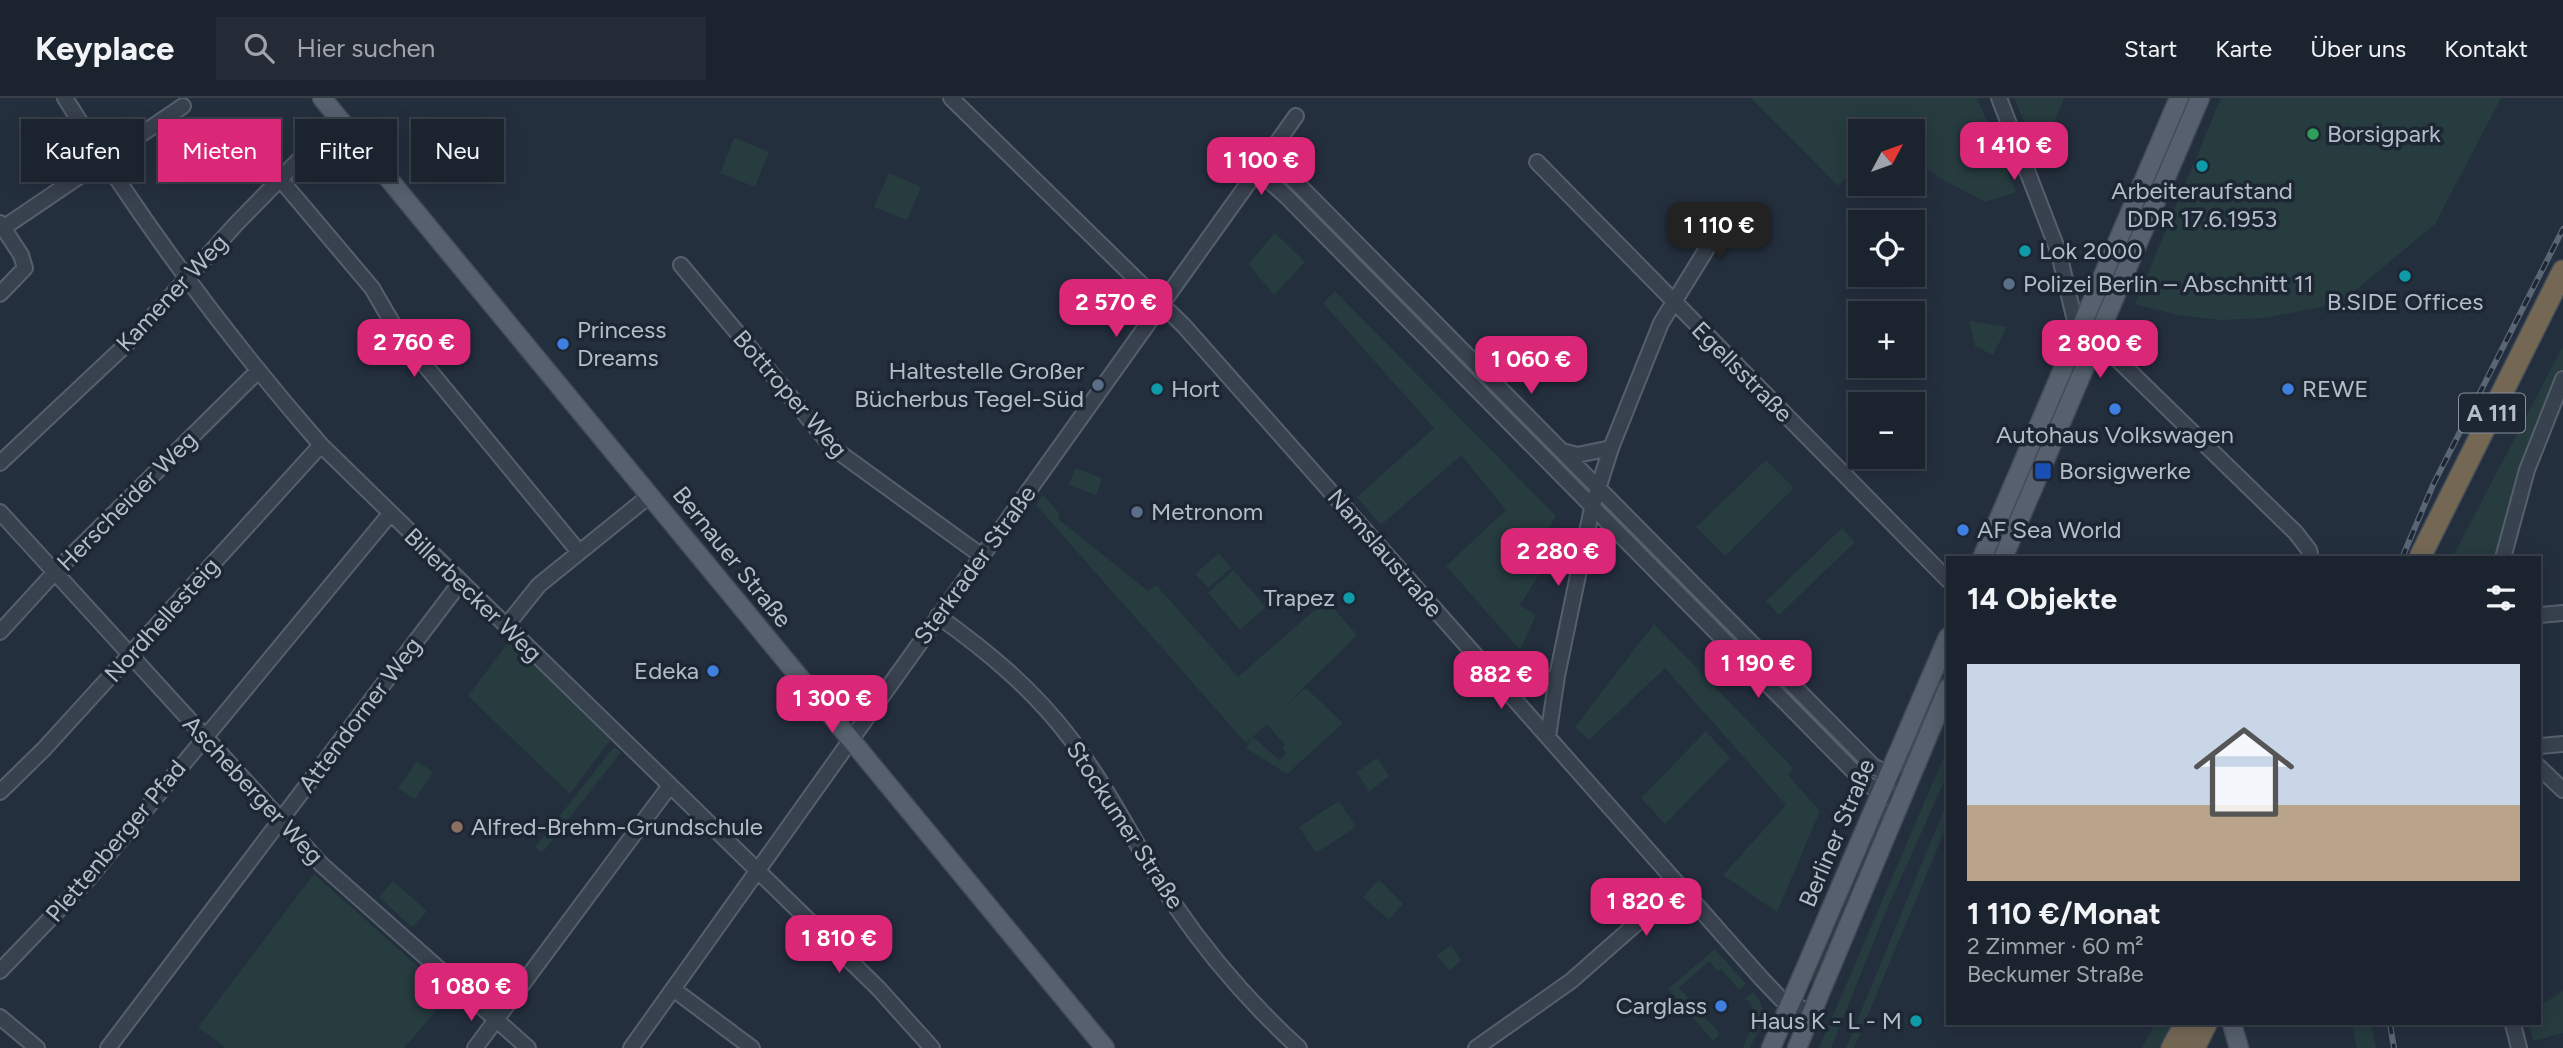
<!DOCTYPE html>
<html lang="de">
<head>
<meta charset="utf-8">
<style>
	body { margin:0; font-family:Figtree,sans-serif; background:#242b36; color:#f1f3f6; height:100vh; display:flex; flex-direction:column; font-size:26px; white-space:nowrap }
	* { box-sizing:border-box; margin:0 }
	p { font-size:23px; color:#a0a4aa }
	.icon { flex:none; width:38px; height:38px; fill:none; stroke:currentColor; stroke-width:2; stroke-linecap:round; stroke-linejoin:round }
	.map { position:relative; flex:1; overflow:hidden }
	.sheet { position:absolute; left:1946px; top:458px; width:595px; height:469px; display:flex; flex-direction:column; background:#1b232e; border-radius:0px; box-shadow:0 4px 18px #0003,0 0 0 2px #39404a }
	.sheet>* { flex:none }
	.hud { position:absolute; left:21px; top:21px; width:665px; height:63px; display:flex; gap:14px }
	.needle { width:46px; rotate:49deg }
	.controls { position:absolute; left:1848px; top:21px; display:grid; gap:14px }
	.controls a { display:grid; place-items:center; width:77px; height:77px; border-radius:0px; background:#1b232e; box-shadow:0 4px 18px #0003,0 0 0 2px #39404a; font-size:35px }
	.price { position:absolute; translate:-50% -60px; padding:0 16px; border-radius:14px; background:#db2777; color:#fff; font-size:23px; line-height:46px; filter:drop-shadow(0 2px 4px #0008) }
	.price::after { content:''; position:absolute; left:50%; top:42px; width:21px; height:16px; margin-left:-10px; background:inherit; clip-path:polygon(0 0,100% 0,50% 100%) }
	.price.on { background:#222; color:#fff }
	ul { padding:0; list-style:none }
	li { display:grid; align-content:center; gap:14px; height:371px; padding:0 21px }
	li+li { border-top:2px solid #39404a }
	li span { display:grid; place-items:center; height:217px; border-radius:0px; color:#555 }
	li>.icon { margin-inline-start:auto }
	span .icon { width:126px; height:126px; fill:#fffc; stroke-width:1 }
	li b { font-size:30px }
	h2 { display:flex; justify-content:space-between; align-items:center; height:84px; padding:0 21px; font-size:30px }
	.tag { padding:0 24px; border-radius:0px; background:#1b232e; box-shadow:0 4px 18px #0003,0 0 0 2px #39404a; font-size:24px; line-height:63px }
	.tag.on { background:#db2777; color:#fff }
	header { display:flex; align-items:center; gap:42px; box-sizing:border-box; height:98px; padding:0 35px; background:#1b232e; border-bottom:2px solid #39404a }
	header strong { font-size:33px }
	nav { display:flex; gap:38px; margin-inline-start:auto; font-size:24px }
	.search { width:490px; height:63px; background:#242b36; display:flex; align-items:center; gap:18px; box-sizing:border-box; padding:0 24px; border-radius:0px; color:#a0a4aa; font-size:26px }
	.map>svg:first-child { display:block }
	.green { fill:#263c3f }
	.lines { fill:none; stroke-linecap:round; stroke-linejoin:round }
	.minor-casing { stroke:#565f6c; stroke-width:18 }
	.major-casing { stroke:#414a57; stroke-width:21 }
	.highway-casing { stroke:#434c59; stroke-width:24 }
	.minor { stroke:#38414e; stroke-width:14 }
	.major { stroke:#56606e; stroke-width:18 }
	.highway { stroke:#746855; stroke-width:21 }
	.rail-casing { stroke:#5a6575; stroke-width:6 }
	.rail { stroke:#1d2633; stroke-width:3.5; stroke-dasharray:10; stroke-linecap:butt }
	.leisure-dot { fill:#2e9e5b; stroke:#1d2633; stroke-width:2.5 }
	.culture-dot { fill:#0f9aa8; stroke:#1d2633; stroke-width:2.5 }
	.service-dot { fill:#5c6f8a; stroke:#1d2633; stroke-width:2.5 }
	.shop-dot { fill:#3f7fe0; stroke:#1d2633; stroke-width:2.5 }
	.transit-dot { fill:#1a4fb4; stroke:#1d2633; stroke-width:2.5 }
	.education-dot { fill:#8d6e63; stroke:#1d2633; stroke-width:2.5 }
	.labels { text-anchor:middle; stroke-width:7; stroke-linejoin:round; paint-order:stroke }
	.shield { fill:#1d2633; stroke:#878f9c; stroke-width:2 }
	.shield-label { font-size:23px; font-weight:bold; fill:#b4bcc9 }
	.poi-label { font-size:24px; fill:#b4bcc9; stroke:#1d2633; text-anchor:start }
	.street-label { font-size:24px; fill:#b4bcc9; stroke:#1d2633 }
</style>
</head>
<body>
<header>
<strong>Keyplace</strong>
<div class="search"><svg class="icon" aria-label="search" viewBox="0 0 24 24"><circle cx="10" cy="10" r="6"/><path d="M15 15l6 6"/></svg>Hier suchen</div>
<nav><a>Start</a><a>Karte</a><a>Über uns</a><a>Kontakt</a></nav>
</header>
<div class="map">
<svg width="2563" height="950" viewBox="0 0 2563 950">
	<rect width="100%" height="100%" fill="#242f3e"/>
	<path class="green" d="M1751 0H1977L2016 94 1985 104 1938 79 1913 60V33H1860V66L1838 88Z
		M2014 0H2064L2048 40 2039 51 2034 48Z
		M2221 0H2501L2435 126 2339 206 2263 220 2221 222 2177 217 2135 206Z
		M734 40 769 54 755 89 720 75Z
		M889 75 921 89 907 122 874 109Z
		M1296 90 1481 276 1474 282 1291 96Z
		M1275 135 1305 164 1274 197 1248 166Z
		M1335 193 1556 418 1532 459 1545 467 1520 507 1536 517 1520 552 1446 468 1506 412 1461 357 1381 427 1357 399 1434 330 1323 205Z
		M1969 223 2007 229 1993 257 1975 248Z
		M2563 248V272L2539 327 2497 460H2452Z
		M2075 256 2078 259 1997 460H1992Z
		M1766 362 1794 390 1725 458 1696 429Z
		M1075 370 1102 380 1096 397 1069 387Z
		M1043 397 1060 416 1058 421 1148 493 1156 487 1238 579 1326 502 1357 537 1287 606 1306 590 1343 625 1287 676 1246 650 1253 639 1279 662 1286 656 1282 650 1285 647 1267 626 1246 645 1036 407Z
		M1842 430 1855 444 1779 517 1766 503Z
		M1219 455 1231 470 1208 490 1195 476Z
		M1233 472 1266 509 1240 532 1208 495Z
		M1654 526 1793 670 1788 677 1820 713 1777 814 1723 777 1786 707 1665 570 1589 642 1575 629Z
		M510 542 611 641 570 696 468 598Z
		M1948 557 1947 578 1912 661 1905 658Z
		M1706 633 1730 660 1665 726 1641 700Z
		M614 649 621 654 542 755 535 749Z
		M1945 656 1948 675 1884 818 1831 950H1819Z
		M1377 660 1389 678 1369 694 1357 674Z
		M417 663 433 674 415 701 398 690Z
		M1948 702V725L1854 950H1846Z
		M1339 703 1356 729 1316 755 1299 729Z
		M1885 704 1891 707 1816 886 1809 883Z
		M314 776 450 897 404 950H226L198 929Z
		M1379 782 1403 806 1389 822 1363 799Z
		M393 783 427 813 412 829 379 799Z
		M1451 847 1461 862 1449 873 1437 857Z
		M1715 851 1746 886 1739 892 1721 871 1717 873 1709 863 1679 890 1720 936 1713 943 1668 891Z
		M2563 893V935L2533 943 2529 926H2539V908Z
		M1753 894C1772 916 1761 926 1750 950H1743C1750 933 1761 917 1747 901L1743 902Z
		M2155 926H2174L2162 950H2142Z
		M2352 926H2371L2376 950H2357Z"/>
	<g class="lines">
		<defs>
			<path id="minor" d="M65 0C141 123 226 238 321 347L878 890 932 950
				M951 0 1184 228 1761 880 1781 901 1812 915
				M1999 0 2060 158
				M1267 61 1289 77 1873 668 1908 686
				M1537 64 1948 482
				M1258 73 1286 98 1865 685 1900 704
				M280 81 372 190 397 233 579 454
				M0 125 21 157 25 170 0 196
				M3 130 183 8
				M2060 160 2074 219 2296 435 2309 452 2311 460
				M681 167 833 350 982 458
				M1562 353 1577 357 1611 350
				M0 365 133 240 237 125 339 21
				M0 414 322 767 528 950
				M2503 460 2527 372 2563 281
				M2539 517 2563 515
				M938 518C987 553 1033 591 1070 640 1110 692 1137 751 1174 806 1210 859 1252 907 1299 950
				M506 528 539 487 649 398
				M0 534 55 474 257 274
				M1506 592 1533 588 1557 578
				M1548 639 1557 578 1592 410 1611 350 1661 225 1719 131
				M2539 648 2563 646
				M2539 669 2563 692
				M0 694 44 651 321 347
				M0 873 89 780 390 416
				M673 891 752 950
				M0 919 37 950
				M2513 926 2519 950
				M108 950 460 485
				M475 950 669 689
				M631 950 1296 18
				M1476 950 1571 883 1679 788"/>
			<path id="major" d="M322 0 1105 950
				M1982 460 2179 0
				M2003 460 2200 0
				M2232 926 2239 950
				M1771 950 1948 539
				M1797 950 1948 590"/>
			<path id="highway" d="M2421 457 2563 173
				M2172 950 2185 926
				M2194 950 2206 926"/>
		</defs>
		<use href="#minor" class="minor-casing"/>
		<use href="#major" class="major-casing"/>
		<use href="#highway" class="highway-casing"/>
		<use href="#minor" class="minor"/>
		<use href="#major" class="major"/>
		<use href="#highway" class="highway"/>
		<defs>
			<path id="rail" d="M2402 460 2433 387 2563 131
				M2390 926 2394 950"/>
		</defs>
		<use href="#rail" class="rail-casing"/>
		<use href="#rail" class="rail"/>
	</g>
	<circle class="leisure-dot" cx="2313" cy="36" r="7"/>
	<g class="culture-dot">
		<circle cx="2202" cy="68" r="7"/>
		<circle cx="2025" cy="153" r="7"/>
		<circle cx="2405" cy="178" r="7"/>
		<circle cx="1157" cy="291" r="7"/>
		<circle cx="1349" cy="500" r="7"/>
		<circle cx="1916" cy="923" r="7"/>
	</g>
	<g class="service-dot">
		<circle cx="2009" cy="186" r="7"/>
		<circle cx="1098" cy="287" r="7"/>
		<circle cx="1137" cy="414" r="7"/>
	</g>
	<g class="shop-dot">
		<circle cx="563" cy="246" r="7"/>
		<circle cx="2288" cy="291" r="7"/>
		<circle cx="2115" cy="311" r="7"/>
		<circle cx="1963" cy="432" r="7"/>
		<circle cx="713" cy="573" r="7"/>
		<circle cx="1721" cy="908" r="7"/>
	</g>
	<rect class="transit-dot" x="2034" y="364" width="18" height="18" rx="3.5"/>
	<circle class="education-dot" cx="457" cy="729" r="7"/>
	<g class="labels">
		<rect class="shield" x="2459" y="295.5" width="66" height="39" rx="5"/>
		<g class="shield-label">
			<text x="2492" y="323">A 111</text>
		</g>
		<g class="poi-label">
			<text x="2327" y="44">Borsigpark</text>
			<text x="2202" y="101" text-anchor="middle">Arbeiteraufstand<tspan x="2202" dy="28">DDR 17.6.1953</tspan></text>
			<text x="2039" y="161">Lok 2000</text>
			<text x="2023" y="194">Polizei Berlin – Abschnitt 11</text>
			<text x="2405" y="212" text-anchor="middle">B.SIDE Offices</text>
			<text x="577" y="240">Princess<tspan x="577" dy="28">Dreams</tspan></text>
			<text x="1084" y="281" text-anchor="end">Haltestelle Großer<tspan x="1084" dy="28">Bücherbus Tegel-Süd</tspan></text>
			<text x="1171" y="299">Hort</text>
			<text x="2302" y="299">REWE</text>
			<text x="2115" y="345" text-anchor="middle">Autohaus Volkswagen</text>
			<text x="2059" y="381">Borsigwerke</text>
			<text x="1151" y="422">Metronom</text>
			<text x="1977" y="440">AF Sea World</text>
			<text x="1335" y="508" text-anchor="end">Trapez</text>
			<text x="699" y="581" text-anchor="end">Edeka</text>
			<text x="471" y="737">Alfred-Brehm-Grundschule</text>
			<text x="1707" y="916" text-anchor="end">Carglass</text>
			<text x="1902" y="931" text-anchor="end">Haus K - L - M</text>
		</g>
		<g class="street-label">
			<text transform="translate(172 195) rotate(-47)" y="8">Kamener Weg</text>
			<text transform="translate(1742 274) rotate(45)" y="8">Egellsstraße</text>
			<text transform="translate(790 296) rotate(49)" y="8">Bottroper Weg</text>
			<text transform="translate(127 403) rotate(-45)" y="8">Herscheider Weg</text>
			<text transform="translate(1385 455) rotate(49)" y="8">Namslaustraße</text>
			<text transform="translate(732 459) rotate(51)" y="8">Bernauer Straße</text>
			<text transform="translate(975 467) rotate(-54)" y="8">Sterkrader Straße</text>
			<text transform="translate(473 497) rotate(44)" y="8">Billerbecker Weg</text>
			<text transform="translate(162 522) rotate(-48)" y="8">Nordhellesteig</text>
			<text transform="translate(360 617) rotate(-53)" y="8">Attendorner Weg</text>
			<text transform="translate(253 692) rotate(47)" y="8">Ascheberger Weg</text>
			<text transform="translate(1125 727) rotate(57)" y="8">Stockumer Straße</text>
			<text transform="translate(1837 735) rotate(-67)" y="8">Berliner Straße</text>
			<text transform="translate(116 743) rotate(-50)" y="8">Plettenberger Pfad</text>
		</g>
	</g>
</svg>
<div class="controls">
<a><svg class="needle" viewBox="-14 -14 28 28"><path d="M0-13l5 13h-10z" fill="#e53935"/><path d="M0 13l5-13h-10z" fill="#a0a4aa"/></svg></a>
<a><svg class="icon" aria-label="locate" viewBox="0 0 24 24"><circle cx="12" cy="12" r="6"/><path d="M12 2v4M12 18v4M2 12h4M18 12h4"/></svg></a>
<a>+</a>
<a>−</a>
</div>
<b class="price" style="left:2014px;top:84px">1 410 €</b>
<b class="price" style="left:1261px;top:99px">1 100 €</b>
<b class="price on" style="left:1719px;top:164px">1 110 €</b>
<b class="price" style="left:1116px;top:241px">2 570 €</b>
<b class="price" style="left:414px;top:281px">2 760 €</b>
<b class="price" style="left:2100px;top:282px">2 800 €</b>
<b class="price" style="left:1531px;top:298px">1 060 €</b>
<b class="price" style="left:1558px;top:490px">2 280 €</b>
<b class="price" style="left:1758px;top:602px">1 190 €</b>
<b class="price" style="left:1501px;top:613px">882 €</b>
<b class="price" style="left:832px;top:637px">1 300 €</b>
<b class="price" style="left:1646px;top:840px">1 820 €</b>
<b class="price" style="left:839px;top:877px">1 810 €</b>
<b class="price" style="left:471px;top:925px">1 080 €</b>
<div class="hud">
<a class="tag">Kaufen</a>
<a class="tag on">Mieten</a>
<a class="tag">Filter</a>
<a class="tag">Neu</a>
</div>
<section class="sheet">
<h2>14 Objekte<svg class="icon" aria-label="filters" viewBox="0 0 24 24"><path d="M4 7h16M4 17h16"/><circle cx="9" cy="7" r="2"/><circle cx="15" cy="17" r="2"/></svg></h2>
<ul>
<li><span style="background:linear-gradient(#c9d6e8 65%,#b9a48a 0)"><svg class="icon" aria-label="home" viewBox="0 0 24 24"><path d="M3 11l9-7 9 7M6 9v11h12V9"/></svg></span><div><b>1 110 €/Monat</b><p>2 Zimmer · 60 m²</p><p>Beckumer Straße</p></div></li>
</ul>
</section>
</div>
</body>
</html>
